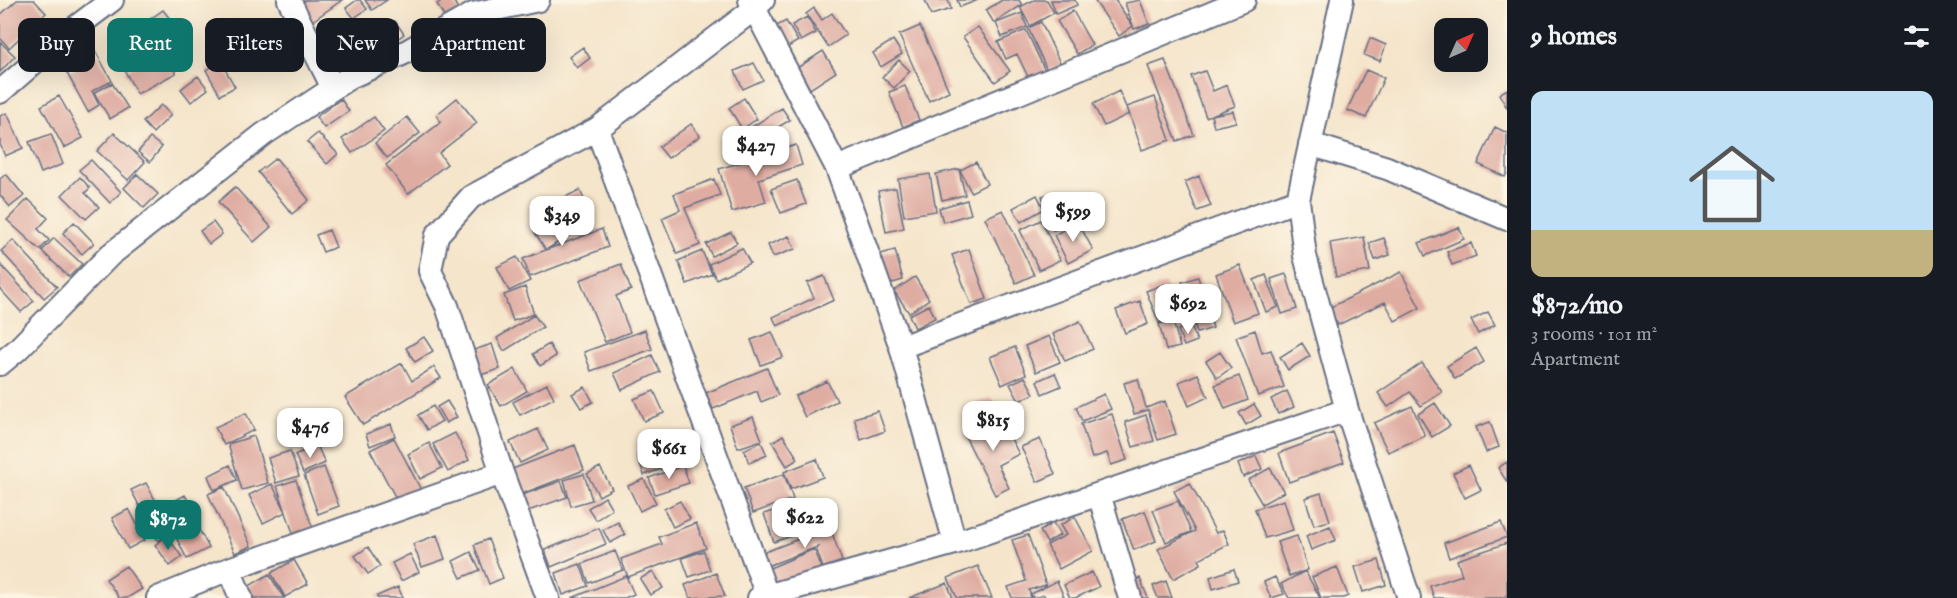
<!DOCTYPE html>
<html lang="en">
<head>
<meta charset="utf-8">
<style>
	body { margin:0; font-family:"IM FELL English",serif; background:#242831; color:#f1f3f6; height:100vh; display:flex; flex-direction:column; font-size:22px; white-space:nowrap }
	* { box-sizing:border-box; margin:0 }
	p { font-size:20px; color:#9ea1a6 }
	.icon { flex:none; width:33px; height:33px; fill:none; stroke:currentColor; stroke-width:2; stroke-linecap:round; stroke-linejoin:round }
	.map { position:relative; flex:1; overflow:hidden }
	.side { display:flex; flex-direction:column; background:#171b24; width:450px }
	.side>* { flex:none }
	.top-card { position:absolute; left:18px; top:18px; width:570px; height:54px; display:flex; gap:12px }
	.needle { width:39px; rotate:45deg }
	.tools { position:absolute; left:1434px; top:18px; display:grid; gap:12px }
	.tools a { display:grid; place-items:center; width:54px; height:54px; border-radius:12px; background:#171b24; box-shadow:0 6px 24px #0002; font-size:30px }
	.price { position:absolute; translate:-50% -51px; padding:0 14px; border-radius:12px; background:#fff; color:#222; font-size:20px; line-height:39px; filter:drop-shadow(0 2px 3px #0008) }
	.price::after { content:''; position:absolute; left:50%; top:36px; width:18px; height:14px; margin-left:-9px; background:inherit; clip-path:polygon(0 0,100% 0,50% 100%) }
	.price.on { background:#0f766e; color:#fff }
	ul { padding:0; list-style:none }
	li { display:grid; align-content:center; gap:12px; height:318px; padding:0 24px }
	li span { display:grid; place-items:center; height:186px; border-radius:12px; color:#555 }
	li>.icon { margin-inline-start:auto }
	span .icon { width:108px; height:108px; fill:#fffc; stroke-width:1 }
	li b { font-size:26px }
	h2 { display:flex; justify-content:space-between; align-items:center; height:72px; padding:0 24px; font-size:26px }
	.tag { padding:0 21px; border-radius:12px; background:#171b24; box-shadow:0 6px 24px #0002; font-size:21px; line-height:54px }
	.tag.on { background:#0f766e; color:#fff }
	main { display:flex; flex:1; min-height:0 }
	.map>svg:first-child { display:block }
	.building { fill:#dfaca2 }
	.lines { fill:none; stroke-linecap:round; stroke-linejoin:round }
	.minor-casing { stroke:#676f84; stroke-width:26 }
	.minor { stroke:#fff; stroke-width:22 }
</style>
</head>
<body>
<main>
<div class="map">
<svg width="1507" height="598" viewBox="0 0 1507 598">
	<rect width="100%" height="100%" fill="#fcf5e5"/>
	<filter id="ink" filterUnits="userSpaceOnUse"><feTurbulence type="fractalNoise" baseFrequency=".0167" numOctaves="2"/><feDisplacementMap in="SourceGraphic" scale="12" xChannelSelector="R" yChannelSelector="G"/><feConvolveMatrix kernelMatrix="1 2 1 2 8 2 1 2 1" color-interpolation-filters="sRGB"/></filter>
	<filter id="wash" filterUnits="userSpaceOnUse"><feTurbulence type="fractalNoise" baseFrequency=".008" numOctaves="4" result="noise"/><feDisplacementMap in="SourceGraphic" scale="24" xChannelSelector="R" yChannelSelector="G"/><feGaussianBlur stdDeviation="1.35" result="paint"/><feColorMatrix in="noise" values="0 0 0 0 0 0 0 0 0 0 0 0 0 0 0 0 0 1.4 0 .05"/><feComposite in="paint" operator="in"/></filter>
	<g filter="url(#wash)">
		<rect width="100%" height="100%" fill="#f5e5cb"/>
		<g id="blocks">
			<path class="building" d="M17 0H34L46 13 9 48 0 38V15Z
				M306 0H342L311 22 299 5Z
				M357 0H360L367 9 354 18 346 8Z
				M365 0H387L372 10Z
				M443 0H453L460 12 446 20 437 4Z
				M925 0H948L951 9 931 15Z
				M957 0H978L960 7Z
				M1002 0H1019L1022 5 994 23 986 10Z
				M1034 0H1047L1054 13 1030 26 1020 7Z
				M1051 0H1075L1077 5 1056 14Z
				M1094 0H1115L1133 26 1125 3 1140 0 1149 24 1134 29 1133 26 1119 36Z
				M814 8 822 20 832 13 846 35 828 47 806 14Z
				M163 10 181 33 167 45 149 20Z
				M1073 11 1092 45 1077 54 1057 21Z
				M1022 13 1027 27 1002 37 996 23Z
				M807 17 816 33 801 41 792 25Z
				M395 21 404 34 389 45 379 32Z
				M786 21 798 41 785 49 773 28Z
				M1041 22 1061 65 1047 70 1028 28Z
				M361 26 374 43 349 64 335 47Z
				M920 26 949 91 929 101 899 35Z
				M978 27 1010 71 995 82 963 37Z
				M1026 30 1046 73 1030 81 1017 54 1006 59 998 42Z
				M1370 38 1386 45 1380 61 1364 55Z
				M893 40 902 54 881 67 873 53Z
				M0 42 15 56 0 72Z
				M92 45 112 81 92 91 99 105 88 112 67 73 83 65 76 53Z
				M583 47 590 58 577 68 569 57Z
				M164 51 176 73 137 94 125 71Z
				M823 51 836 72 810 89 797 68Z
				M899 60 910 71 894 88 882 77Z
				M1165 60 1194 135 1177 141 1148 66Z
				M221 62 235 87 220 95 206 70Z
				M754 63 763 80 743 89 735 71Z
				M1366 70 1384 78 1366 118 1347 110Z
				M1205 71 1213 91 1227 85 1235 106 1206 117 1191 76Z
				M198 76 208 89 191 102 181 89Z
				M112 83 128 108 110 119 94 93Z
				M905 86 919 120 903 127 889 92Z
				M1507 89V108L1499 94Z
				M1119 91 1129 114 1104 126 1093 104Z
				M59 96 83 138 64 148 41 106Z
				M1155 97 1170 140 1142 150 1127 107Z
				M457 98 477 123 439 153 447 164 408 194 386 165 441 122 436 115Z
				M744 98 757 119 742 129 729 108Z
				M341 99 349 111 324 128 316 117Z
				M161 105 171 115 153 133 143 122Z
				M782 108 790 120 733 154 726 143Z
				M1233 111 1236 122 1214 127 1211 115Z
				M7 113 23 148 5 156 0 144V116Z
				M374 117 384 131 352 153 342 139Z
				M407 117 420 133 387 158 375 143Z
				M691 124 700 136 668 158 659 147Z
				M1495 127 1507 133V173L1505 177 1478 164Z
				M114 133 145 162 128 180 97 151Z
				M318 133 338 154 327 164 307 142Z
				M51 134 63 164 41 173 29 142Z
				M150 138 162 147 150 162 138 152Z
				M796 145 802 165 759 179 766 202 732 212 719 169Z
				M276 158 309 200 292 214 258 172Z
				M91 160 121 192 110 203 79 170Z
				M976 162 987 184 971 192 960 170Z
				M959 169 965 195 942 200 936 174Z
				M6 174 24 196 10 207 0 195V179Z
				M137 174 158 194 144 208 124 188Z
				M930 174 936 211 904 216 898 179Z
				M1199 176 1211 206 1197 211 1185 182Z
				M80 177 90 188 85 193 99 207 86 219 62 195Z
				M714 179 720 195 685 208 700 245 677 254 662 218 680 210 674 194Z
				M797 180 806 204 781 213 771 189Z
				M235 187 271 227 254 242 218 202Z
				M896 188 904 228 886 232 878 191Z
				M580 190 585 202 558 215 552 203Z
				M1057 192 1068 225 1053 230 1042 196Z
				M1037 195 1044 209 1021 222 1013 208Z
				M28 199 48 218 38 229 49 240 40 250 7 220Z
				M967 200 971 214 943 222 939 208Z
				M1003 210 1034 275 1016 283 985 218Z
				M558 215 571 234 546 250 602 229 608 247 530 277 523 259 546 250 534 231Z
				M1041 220 1060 260 1039 270 1020 230Z
				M74 222 94 243 82 254 63 233Z
				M213 222 222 234 209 244 200 231Z
				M1078 222 1093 250 1068 263 1054 235Z
				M1459 227 1464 239 1425 256 1419 243Z
				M329 230 336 247 323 252 316 235Z
				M731 232 737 243 712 256 706 244Z
				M789 236 795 249 773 257 768 245Z
				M1364 237 1370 271 1336 277 1330 243Z
				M54 238 82 264 69 277 42 251Z
				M1384 238 1390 255 1375 260 1369 243Z
				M13 240 57 287 44 298 1 251Z
				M1471 243 1476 256 1452 265 1447 252Z
				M742 248 750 263 716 279 709 264Z
				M969 249 987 299 971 304 952 255Z
				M895 250 903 280 889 284 881 254Z
				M702 251 712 274 687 284 678 261Z
				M517 257 530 281 509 291 497 267Z
				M0 264 34 301 21 312 0 289Z
				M621 264 631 290 616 296 630 332 605 342 580 280Z
				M1240 265 1258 313 1233 322 1216 274Z
				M1401 272 1420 308 1395 321 1385 302 1338 325 1329 308Z
				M1286 274 1297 309 1282 314 1271 279Z
				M1266 275 1278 307 1266 312 1254 280Z
				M824 276 834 300 777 326 773 317 814 298 807 283Z
				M915 277 929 299 909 313 894 291Z
				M1198 277 1213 328 1197 333 1182 282Z
				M1165 284 1177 315 1159 323 1146 291Z
				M525 287 534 314 513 321 504 295Z
				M1140 301 1148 324 1125 333 1116 310Z
				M929 305 935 318 915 328 909 315Z
				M1488 312 1495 325 1478 334 1471 320Z
				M534 315 543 327 504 351 497 338Z
				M1080 321 1093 349 1065 361 1053 334Z
				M1173 321 1180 347 1166 350 1159 324Z
				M1191 325 1197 341 1184 346 1178 330Z
				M645 330 652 349 591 371 584 352Z
				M1255 330 1262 353 1271 350 1284 387 1258 396 1236 337Z
				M772 332 783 357 761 365 751 340Z
				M1049 336 1060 362 1036 372 1025 346Z
				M424 337 433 351 415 362 406 348Z
				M1302 343 1310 356 1288 370 1280 357Z
				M492 344 500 369 477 376 468 352Z
				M549 344 556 356 540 366 533 354Z
				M1015 347 1026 374 1002 385 990 357Z
				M1476 348 1484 362 1455 379 1447 366Z
				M1220 352 1231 368 1217 378 1206 361Z
				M652 355 660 372 622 390 614 373Z
				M402 363 412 381 434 367 441 378 363 425 345 397Z
				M1422 363 1442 392 1421 406 1410 392 1388 407 1378 393Z
				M767 368 778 395 761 402 757 391 713 409 706 393Z
				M515 369 527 391 501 406 488 385Z
				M1055 373 1061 386 1042 394 1037 381Z
				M1198 374 1208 397 1189 406 1179 382Z
				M1239 376 1248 400 1225 409 1215 385Z
				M1025 377 1034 394 1019 401 1010 384Z
				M1138 379 1146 408 1165 401 1176 434 1158 440 1148 410 1134 414 1124 383Z
				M827 381 837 401 805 417 795 396Z
				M547 384 554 398 520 415 513 402Z
				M585 387 593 402 581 408 572 394Z
				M654 391 664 413 644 421 634 399Z
				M1287 391 1294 407 1278 414 1271 399Z
				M1104 394 1111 409 1082 421 1076 407Z
				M992 398 997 410 980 417 975 404Z
				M447 401 457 417 446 423 437 407Z
				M1435 403 1450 426 1432 437 1418 414Z
				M1254 404 1261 416 1246 425 1239 413Z
				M433 406 442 421 427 430 418 415Z
				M1412 406 1425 436 1388 452 1374 423Z
				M878 411 885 431 861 440 854 418Z
				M246 413 254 430 224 445 215 427Z
				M1112 414 1127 460 1111 465 1107 453 1092 458 1081 424Z
				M1146 415 1154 441 1133 447 1125 422Z
				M753 417 762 440 738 448 730 425Z
				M1000 418 1019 454 998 465 1009 488 995 495 965 436Z
				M1490 422 1499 447 1486 452 1476 427Z
				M299 424 309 439 296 447 286 432Z
				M391 424 395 436 370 446 366 434Z
				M538 429 548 450 520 463 510 442Z
				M455 433 469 460 448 472 433 444Z
				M1333 433 1344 462 1289 482 1279 453Z
				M783 435 798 459 787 466 772 442Z
				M254 436 268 483 242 490 228 444Z
				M394 438 422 492 399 504 370 450Z
				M1040 439 1055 474 1037 482 1021 447Z
				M761 442 767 455 749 463 744 450Z
				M429 443 442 468 420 479 408 454Z
				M669 443 676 464 644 475 637 455Z
				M317 445 325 463 303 473 295 455Z
				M575 445 584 470 519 495 510 470Z
				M290 451 299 476 276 483 268 458Z
				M1256 456 1262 469 1243 477 1238 464Z
				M817 459 823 477 791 489 784 472Z
				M1507 462V482L1498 468Z
				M230 465 237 480 214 490 208 476Z
				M1469 465 1481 490 1465 498 1453 473Z
				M683 466 689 483 655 494 649 478Z
				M324 467 339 506 318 514 304 475Z
				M600 467 612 489 599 496 587 474Z
				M1270 468 1284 492 1262 504 1248 480Z
				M584 474 592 500 571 506 564 480Z
				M784 474 793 499 753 513 744 488Z
				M644 479 656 503 640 511 628 486Z
				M296 480 313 529 294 536 277 486Z
				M561 481 567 497 520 514 514 498Z
				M146 483 160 509 185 495 198 519 158 541 131 490Z
				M1190 483 1216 533 1223 530 1229 544 1199 559 1201 564 1173 579 1158 549 1195 531 1174 491Z
				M272 484 286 512 263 523 249 495Z
				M224 487 251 546 235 553 208 494Z
				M1321 493 1330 521 1314 525 1305 498Z
				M605 497 612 509 596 520 588 508Z
				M1284 500 1293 530 1265 538 1255 509Z
				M680 501 690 519 673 527 664 509Z
				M1178 501 1191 532 1166 542 1153 510Z
				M793 504 803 532 774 542 764 514Z
				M129 509 145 540 128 549 112 518Z
				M1145 511 1156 541 1134 550 1122 519Z
				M1075 517 1093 551 1059 569 1047 545 1066 535 1060 525Z
				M618 522 625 535 610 543 603 530Z
				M1501 522 1507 537 1449 558 1444 543Z
				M696 523 706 548 628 577 621 559 662 544 659 537Z
				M1053 523 1060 535 1047 543 1040 531Z
				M197 526 209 548 187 559 176 537Z
				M1330 526 1336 540 1311 550 1306 536Z
				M830 527 842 561 823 568 816 548 820 546 762 568 757 555Z
				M599 528 606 544 551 567 545 550Z
				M437 535 445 559 422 567 413 544Z
				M1028 535 1046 585 1029 590 1031 598H1012L1008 587 1026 581 1012 540Z
				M167 536 182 557 170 566 155 545Z
				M1297 536 1308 570 1289 576 1277 542Z
				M488 539 503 578 489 584 474 545Z
				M1507 543V596L1500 598H1434L1430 586 1462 575 1457 560Z
				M368 547 380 566 368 574 355 556Z
				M814 549 822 569 771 590 763 571Z
				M615 551 623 570 589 583 582 564Z
				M704 551 710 570 689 577 682 558Z
				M471 552 480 570 461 578 453 561Z
				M410 554 419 572 401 581 392 563Z
				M294 560 308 584 285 597 271 573Z
				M1379 560 1386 585 1363 592 1355 567Z
				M580 564 588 586 563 595 556 573Z
				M126 566 142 589 127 598H119L106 579Z
				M978 566 992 598H957L948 578Z
				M1337 567 1348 596 1343 598H1321L1312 577Z
				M1234 569 1238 581 1213 589 1210 577Z
				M653 571 663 588 650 595 640 579Z
				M1305 571 1320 598H1289L1281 584Z
				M1092 572 1099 587 1075 598H1070L1064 585Z
				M716 573 725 596 690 598 685 585Z
				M269 574 284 598H255L248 587Z
				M626 576 634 594 625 598H572Z
				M1275 577 1284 594 1271 598 1264 582Z
				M1140 578 1148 598H1133L1127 583Z
				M1057 581 1064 597 1046 598 1044 595 1033 598 1031 594Z
				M1166 581 1172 598H1158L1153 586Z
				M947 583 953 598H909Z
				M398 587 403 598H377V596Z"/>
		</g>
	</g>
	<g filter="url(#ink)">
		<use href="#blocks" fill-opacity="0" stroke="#676f84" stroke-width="1.5"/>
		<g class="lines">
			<defs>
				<path id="minor" d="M289 0 333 88
					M750 0 837 168 901 347 955 543
					M1342 0 1298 200 1305 256 1347 410 1409 598
					M0 92 68 33 112 0
					M597 129 768 598
					M1310 144 1387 168 1507 219
					M837 168 1244 0
					M901 347 1298 200
					M0 364 17 350 110 255 264 134 350 77 402 54 473 14 538 0
					M1099 494 1130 598
					M229 569 241 598
					M158 598 229 569 502 473
					M548 598 502 473 447 306 430 271 437 235 471 197 597 129 754 9 763 0
					M759 598 955 543 1347 410"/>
			</defs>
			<use href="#minor" class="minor-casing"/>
			<use href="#minor" class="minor"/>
		</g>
	</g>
</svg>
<div class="tools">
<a><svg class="needle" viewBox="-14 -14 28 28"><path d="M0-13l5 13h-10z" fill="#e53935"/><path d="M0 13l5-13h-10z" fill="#9ea1a6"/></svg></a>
</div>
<b class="price" style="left:756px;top:177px">$427</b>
<b class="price" style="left:1073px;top:243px">$599</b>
<b class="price" style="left:562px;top:247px">$349</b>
<b class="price" style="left:1188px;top:335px">$692</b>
<b class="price" style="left:993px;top:452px">$815</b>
<b class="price" style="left:310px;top:459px">$476</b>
<b class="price" style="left:669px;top:480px">$661</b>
<b class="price" style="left:805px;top:549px">$622</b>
<b class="price on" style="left:168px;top:551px">$872</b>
<div class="top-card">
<a class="tag">Buy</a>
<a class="tag on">Rent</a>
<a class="tag">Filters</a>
<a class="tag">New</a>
<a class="tag">Apartment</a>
</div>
</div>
<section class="side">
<h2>9 homes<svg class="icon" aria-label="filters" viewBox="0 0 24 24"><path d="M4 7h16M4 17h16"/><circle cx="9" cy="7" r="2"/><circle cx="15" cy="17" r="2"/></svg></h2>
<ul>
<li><span style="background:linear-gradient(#bfe0f5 75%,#c2b280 0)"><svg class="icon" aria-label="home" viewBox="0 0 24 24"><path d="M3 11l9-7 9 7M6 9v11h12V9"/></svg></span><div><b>$872/mo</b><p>3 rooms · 101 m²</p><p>Apartment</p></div></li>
</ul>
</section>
</main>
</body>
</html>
